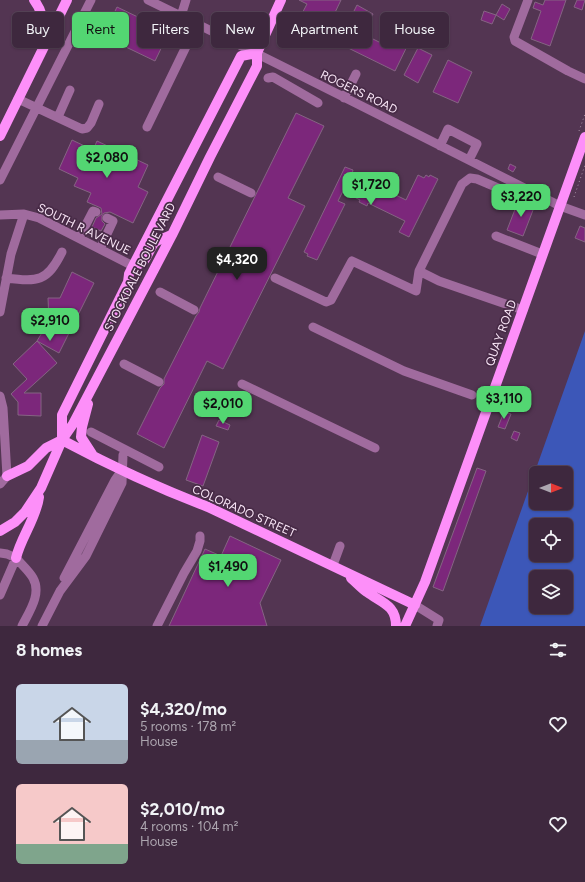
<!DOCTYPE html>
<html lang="en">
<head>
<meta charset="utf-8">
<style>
	body { margin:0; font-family:Figtree,sans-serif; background:#493449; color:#f1f3f6; height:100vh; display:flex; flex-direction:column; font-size:15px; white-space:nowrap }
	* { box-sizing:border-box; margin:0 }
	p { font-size:13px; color:#ada6b0 }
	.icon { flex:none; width:22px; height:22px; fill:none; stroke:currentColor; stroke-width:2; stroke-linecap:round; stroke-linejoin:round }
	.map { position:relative; height:626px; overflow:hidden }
	.details { display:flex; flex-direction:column; background:#3e283e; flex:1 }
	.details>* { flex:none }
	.top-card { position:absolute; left:12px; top:12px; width:561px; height:36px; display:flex; gap:8px }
	.needle { width:26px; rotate:90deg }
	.buttons { position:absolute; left:529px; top:466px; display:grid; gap:8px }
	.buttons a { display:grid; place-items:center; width:44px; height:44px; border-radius:6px; background:#3e283e; box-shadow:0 1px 3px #0004,0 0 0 1px #574458; font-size:20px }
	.price { position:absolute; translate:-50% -34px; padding:0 9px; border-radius:8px; background:#53d672; color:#111; font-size:13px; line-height:26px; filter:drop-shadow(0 1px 2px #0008) }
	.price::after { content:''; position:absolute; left:50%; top:24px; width:12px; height:9px; margin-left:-6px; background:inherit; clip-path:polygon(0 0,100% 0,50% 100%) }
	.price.selected { background:#222; color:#fff }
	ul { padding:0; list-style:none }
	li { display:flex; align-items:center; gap:12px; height:100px; padding:0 16px }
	li span { display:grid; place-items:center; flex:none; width:112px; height:80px; border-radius:6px; color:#555 }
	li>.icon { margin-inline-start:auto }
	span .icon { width:48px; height:48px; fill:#fffc; stroke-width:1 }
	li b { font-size:17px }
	h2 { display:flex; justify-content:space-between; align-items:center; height:48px; padding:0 16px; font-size:17px }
	.pill { padding:0 14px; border-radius:6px; background:#3e283e; box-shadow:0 1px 3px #0004,0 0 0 1px #574458; font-size:14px; line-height:36px }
	.pill.selected { background:#53d672; color:#111 }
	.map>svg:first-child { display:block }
	.water { fill:#3c57b8; fill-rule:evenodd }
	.building { fill:#7c277b; stroke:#856483 }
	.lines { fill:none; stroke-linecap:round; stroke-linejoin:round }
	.path { stroke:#a890a7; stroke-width:1; stroke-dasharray:1 3; stroke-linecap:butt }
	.minor { stroke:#a06b9e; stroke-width:9 }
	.major { stroke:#fd8ff9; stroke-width:10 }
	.labels { text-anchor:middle; stroke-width:3.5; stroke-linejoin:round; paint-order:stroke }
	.street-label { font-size:12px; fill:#f9e6f7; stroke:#482b47 }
</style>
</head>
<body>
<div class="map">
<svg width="585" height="626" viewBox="0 0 585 626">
	<rect width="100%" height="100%" fill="#533552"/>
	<path class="water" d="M585 331V626H480ZM536 473H566V503H536ZM536 525H566V555H536ZM536 577H566V607H536Z"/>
	<path class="building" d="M299 0H341L329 25 331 26 325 37 297 23 307 4Z
		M545 0H566L550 46 531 39 541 11 533 8 535 2 543 5Z
		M577 0H585L582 10 574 7Z
		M502 4 510 9 504 20 496 15Z
		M357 5 373 14 363 34 381 43 393 19 415 30 395 71 338 43Z
		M117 7 169 32 155 61 103 36Z
		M484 11 496 15 492 24 481 20Z
		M430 32 447 40 444 46 427 37Z
		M418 48 432 55 418 83 404 75Z
		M448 60 472 72 458 103 433 92Z
		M296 113 324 126 288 198 305 206 223 369 207 361 164 448 137 434 160 388 164 384V379L196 316 199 312 200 308Z
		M72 140 93 150 97 141 148 165 138 187 148 192 133 223 110 212 104 213 102 216V221L105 224 101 231 92 227 96 218 102 214 101 208 87 202 91 193 74 186 78 178 59 169Z
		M510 164 516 167 513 172 508 169Z
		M345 167 353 170 352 174 406 200 418 175 424 178 426 175 429 177 430 175 438 179 409 237 399 232 405 221 368 203 367 206 359 202 360 200 343 191 338 201 345 204 317 260 307 256 308 254 304 252Z
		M519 199 535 205 523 236 507 230Z
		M580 226 585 228V242L575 238Z
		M72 272 94 283 59 353 37 341 57 363 24 393H41V416L18 415V402L11 394 27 379 13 364 37 341 49 321 48 298H60Z
		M512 392 524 396 521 403 509 398Z
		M504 412 511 414 505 429 498 427Z
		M219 420 230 425 228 430 216 426Z
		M514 431 520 433 517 441 511 438Z
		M202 435 219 442 203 486 186 480Z
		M477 468 486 471 443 591 433 587Z
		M230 536 281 560 260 603 267 626H169L205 549 221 556Z"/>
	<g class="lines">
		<path class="path" d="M579 131 585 114
			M574 197 585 165"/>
		<path class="minor" d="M148 0C286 67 423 137 560 206L585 215
			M528 0 514 37 515 41 568 71 585 79
			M181 16 186 0
			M268 78 273 77 318 103
			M344 98 356 74
			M18 99 82 129 87 128 91 123 99 104
			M58 117 70 90
			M147 127 197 24
			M440 146 448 129 477 144 469 160
			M218 177 251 193
			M0 180 91 0
			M0 215 24 214 39 218 133 266
			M496 236 542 254
			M79 238 93 211 96 212
			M100 249 113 221 107 218
			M419 271 439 281 523 310
			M6 278C38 282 47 282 62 252
			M275 278 326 302 331 300 352 261 416 291 419 271 462 184 470 178 477 179 512 194
			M160 292 194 310
			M0 312 11 254 24 214
			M313 327 404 371 472 395
			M124 364 159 382
			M242 384 375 448
			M0 396 3 408 7 476 0 484
			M91 432 159 467
			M0 553 7 554 16 558
			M333 565 340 546
			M64 578 115 480 122 470
			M0 595 16 558C21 564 29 571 33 578 42 594 29 612 22 626
			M415 605 439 620 437 626
			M42 626 60 591 86 556 122 483 123 455 126 450
			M157 626 184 573 197 551 200 541V536"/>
		<path class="major" d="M34 0C44 13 45 28 42 43
			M0 136 67 0
			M133 266C148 263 146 254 154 243 158 239 167 237 172 235
			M88 404 82 427 81 437 92 454
			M62 439V415L128 282 129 274 133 266 241 56 257 53
			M62 440C109 465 158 488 208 507L415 605
			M7 476 28 466 46 448 62 440
			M0 531 15 522 25 512 41 488 62 440 73 424 125 325 172 235 210 157 257 66V53L281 0
			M16 558C21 537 36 519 39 497
			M351 578C356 582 361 588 367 592 382 603 396 605 396 626
			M405 626 425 582 585 137"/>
	</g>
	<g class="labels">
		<g class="street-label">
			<text transform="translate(359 92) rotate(26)" y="4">ROGERS ROAD</text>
			<text transform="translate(84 229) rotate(26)" y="4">SOUTH R AVENUE</text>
			<text transform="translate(140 267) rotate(-63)" y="4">STOCKDALE BOULEVARD</text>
			<text transform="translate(501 333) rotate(-70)" y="4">QUAY ROAD</text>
			<text transform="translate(244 511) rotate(24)" y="4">COLORADO STREET</text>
		</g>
	</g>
</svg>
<div class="buttons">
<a><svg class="needle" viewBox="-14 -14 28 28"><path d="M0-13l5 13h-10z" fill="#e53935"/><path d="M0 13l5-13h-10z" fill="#ada6b0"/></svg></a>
<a><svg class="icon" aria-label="locate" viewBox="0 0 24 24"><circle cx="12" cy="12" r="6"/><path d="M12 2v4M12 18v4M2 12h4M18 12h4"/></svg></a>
<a><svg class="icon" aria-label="layers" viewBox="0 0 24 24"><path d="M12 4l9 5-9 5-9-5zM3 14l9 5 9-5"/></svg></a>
</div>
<b class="price" style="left:107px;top:179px">$2,080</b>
<b class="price" style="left:371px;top:206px">$1,720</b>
<b class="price" style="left:521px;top:218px">$3,220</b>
<b class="price selected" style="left:237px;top:281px">$4,320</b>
<b class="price" style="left:50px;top:342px">$2,910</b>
<b class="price" style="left:504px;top:420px">$3,110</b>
<b class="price" style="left:223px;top:425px">$2,010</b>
<b class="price" style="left:228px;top:588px">$1,490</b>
<div class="top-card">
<a class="pill">Buy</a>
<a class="pill selected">Rent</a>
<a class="pill">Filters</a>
<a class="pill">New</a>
<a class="pill">Apartment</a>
<a class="pill">House</a>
</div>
</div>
<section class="details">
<h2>8 homes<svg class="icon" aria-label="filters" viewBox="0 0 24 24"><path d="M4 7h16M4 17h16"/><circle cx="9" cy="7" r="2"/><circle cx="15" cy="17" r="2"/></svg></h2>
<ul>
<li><span style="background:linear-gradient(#c9d6e8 70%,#9aa5b1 0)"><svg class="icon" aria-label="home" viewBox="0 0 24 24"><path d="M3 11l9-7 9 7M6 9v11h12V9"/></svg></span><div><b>$4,320/mo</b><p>5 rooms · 178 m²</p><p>House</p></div><svg class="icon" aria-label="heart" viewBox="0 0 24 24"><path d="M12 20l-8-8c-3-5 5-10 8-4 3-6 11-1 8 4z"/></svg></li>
<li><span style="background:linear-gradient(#f6c9c9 75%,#7fa58c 0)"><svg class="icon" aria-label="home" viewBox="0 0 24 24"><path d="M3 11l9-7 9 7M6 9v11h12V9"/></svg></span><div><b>$2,010/mo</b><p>4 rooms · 104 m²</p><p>House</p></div><svg class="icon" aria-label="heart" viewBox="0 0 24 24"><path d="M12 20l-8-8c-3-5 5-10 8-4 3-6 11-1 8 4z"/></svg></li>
</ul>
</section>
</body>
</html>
